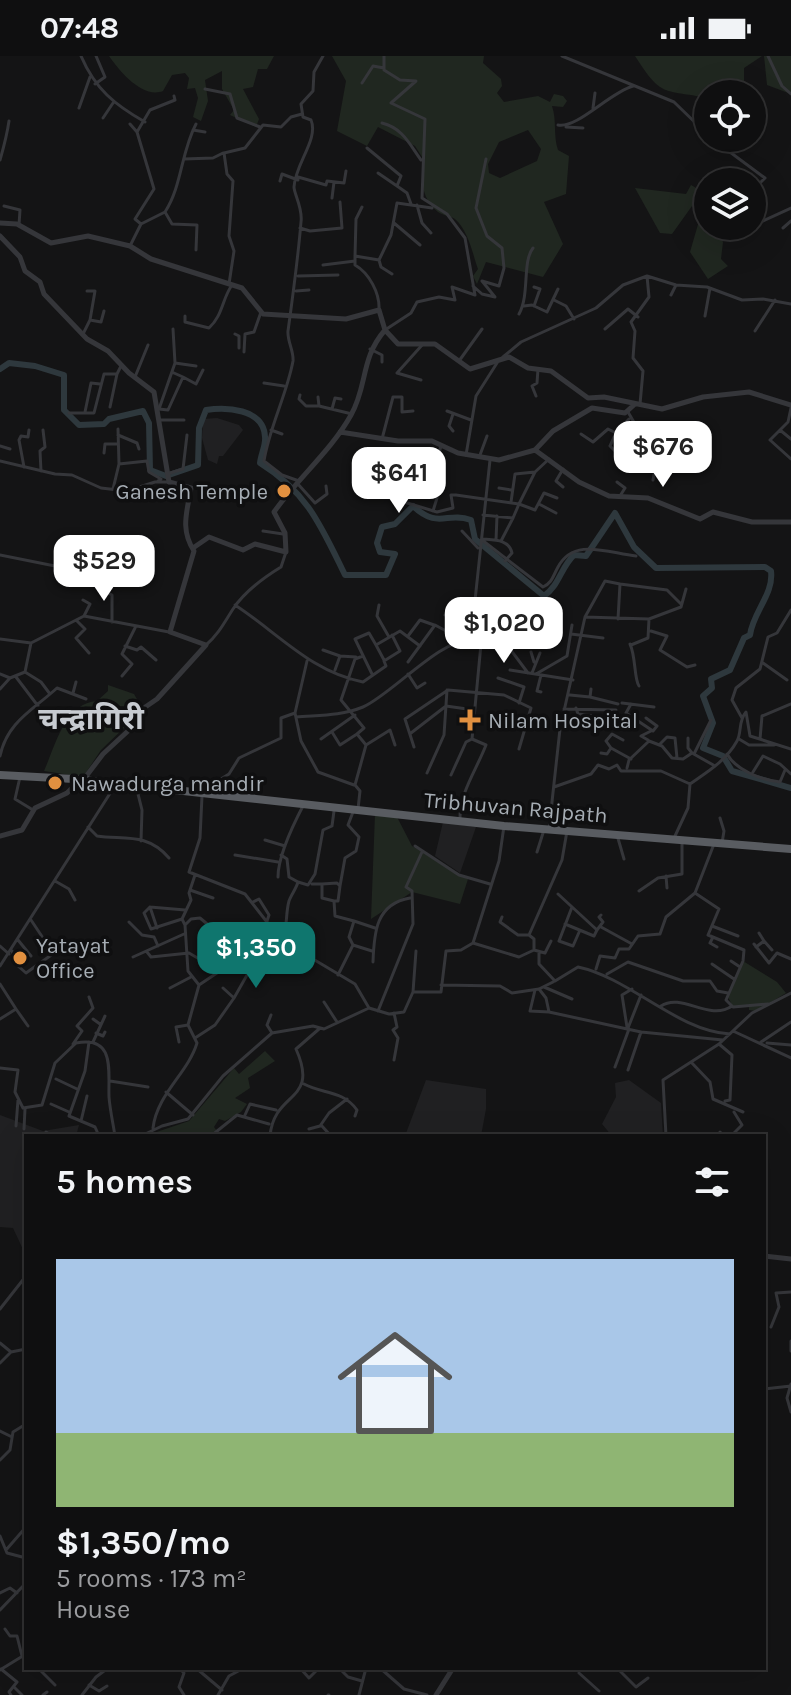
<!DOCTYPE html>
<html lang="en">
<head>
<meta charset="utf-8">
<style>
	body { margin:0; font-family:Karla,"Noto Sans Devanagari",sans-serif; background:#1d1d1e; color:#f1f3f6; height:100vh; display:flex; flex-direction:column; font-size:30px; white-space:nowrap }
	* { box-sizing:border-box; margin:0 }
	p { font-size:26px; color:#9b9c9f }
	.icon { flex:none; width:44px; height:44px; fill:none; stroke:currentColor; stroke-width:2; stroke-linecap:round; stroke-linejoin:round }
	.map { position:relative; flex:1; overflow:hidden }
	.side { position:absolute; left:24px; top:1078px; width:742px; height:536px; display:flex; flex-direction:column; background:#0f0f10; border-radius:0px; box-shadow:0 8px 32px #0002,0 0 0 2px #2f2f30 }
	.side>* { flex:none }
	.buttons { position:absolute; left:694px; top:24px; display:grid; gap:16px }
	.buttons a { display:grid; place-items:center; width:72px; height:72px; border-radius:50%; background:#0f0f10; box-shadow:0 8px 32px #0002,0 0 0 2px #2f2f30; font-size:40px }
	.price { position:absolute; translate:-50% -68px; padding:0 18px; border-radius:16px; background:#fff; color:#222; font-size:26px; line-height:52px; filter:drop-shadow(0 2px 4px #0008) }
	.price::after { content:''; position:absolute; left:50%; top:48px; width:24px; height:18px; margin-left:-12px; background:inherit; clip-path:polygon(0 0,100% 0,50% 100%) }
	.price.current { background:#0f766e; color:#fff }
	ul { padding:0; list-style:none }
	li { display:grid; align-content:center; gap:16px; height:424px; padding:0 32px }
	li+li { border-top:2px solid #2f2f30 }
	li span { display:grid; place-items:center; height:248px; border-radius:0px; color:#555 }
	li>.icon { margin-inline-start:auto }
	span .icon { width:144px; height:144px; fill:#fffc; stroke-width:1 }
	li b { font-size:34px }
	h2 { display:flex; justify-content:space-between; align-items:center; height:96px; padding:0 32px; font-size:34px }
	.status { display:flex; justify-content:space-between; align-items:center; height:56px; padding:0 40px; background:#0f0f10; direction:ltr }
	.status svg { height:22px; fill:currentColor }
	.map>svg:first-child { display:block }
	.built { fill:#202022 }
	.green { fill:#202720; fill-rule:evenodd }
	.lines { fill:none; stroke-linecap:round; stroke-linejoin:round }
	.river { stroke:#2e383d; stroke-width:6 }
	.minor { stroke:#35363a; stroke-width:3 }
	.tertiary { stroke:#35363a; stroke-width:5 }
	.trunk { stroke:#595c61; stroke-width:8 }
	.poi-dot { fill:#e19040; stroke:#0f0f10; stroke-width:3 }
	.labels { text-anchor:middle; stroke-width:7; stroke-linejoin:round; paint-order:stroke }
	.poi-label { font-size:22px; fill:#a6adb4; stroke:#0f0f10; text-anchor:start }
	.street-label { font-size:22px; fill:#a6adb4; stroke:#0f0f10 }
	.district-label { font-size:30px; font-weight:bold; fill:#c7cbd1; stroke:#0f0f10 }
</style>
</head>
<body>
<div class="status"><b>07:48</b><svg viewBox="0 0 49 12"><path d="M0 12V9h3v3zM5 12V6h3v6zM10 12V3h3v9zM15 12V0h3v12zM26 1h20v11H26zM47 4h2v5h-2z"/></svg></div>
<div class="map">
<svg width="791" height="1639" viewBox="0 0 791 1639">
	<rect width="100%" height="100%" fill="#141415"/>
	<path class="built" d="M217 362 239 369 243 374 223 400H219L217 408 208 404 202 382 203 363Z
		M443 766 476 771 460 817 435 800Z
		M426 1024 486 1033V1053L481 1080H405Z
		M629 1024 661 1047 663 1080H612L602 1068 616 1041 615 1027Z
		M0 1059 43 1075 79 1069 76 1080H26V1200L13 1172 0 1171Z"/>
	<path class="green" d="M109 0H274L267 13H258L253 31 243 33 259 63 256 71 230 59 234 54 222 33V15L205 24 208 45 201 65 193 61 198 42 195 32 187 33 189 22 185 17 172 19 163 35C143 43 120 16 109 0Z
		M332 0H484L483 7 501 23 502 30 497 37 504 46 538 40 550 46 554 38 563 40 567 45 563 51 552 50C557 65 553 79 558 94L569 100 566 138 544 146 563 188 543 221 486 206 477 228 473 220 478 213C473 200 469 175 455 163 451 160 444 160 438 156 421 143 421 124 424 104L415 90 378 71 367 90 337 75 346 25ZM528 74 541 93 537 105 500 122 489 117 488 108 499 86Z
		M635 0H762L744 12V38H708V42C662 33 662 42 635 0Z
		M764 0H791V38L767 29Z
		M691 129C706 136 708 154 708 170H714L723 186 721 203 728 210 708 223 690 196 701 158 692 150 672 178 660 177 635 132 686 138Z
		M108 629 134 638 138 645 127 669 101 694 83 721 44 715C56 688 65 647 97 645L108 635Z
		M375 758 397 761 412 790 468 823 460 848 412 836 371 863Z
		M743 905 777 926 786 937 756 955 749 954V951H733L727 939Z
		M265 995 275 1005 248 1022 250 1032 235 1042 247 1048 241 1056 225 1065 219 1063 214 1071 217 1075 201 1080H145L189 1065 234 1012 239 1018Z"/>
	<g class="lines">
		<path class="river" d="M0 313 9 307 35 310 64 319V354L79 369 104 368 109 363 143 355 149 367 150 414 166 420 198 409 199 372 206 354C225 351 264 352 265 381 266 389 261 398 260 407 308 437 321 470 345 519H386L395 498 380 496 377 487 382 471 395 468 413 450C439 474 446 455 471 464L475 483 544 540C559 530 561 511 574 499L586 500 615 457 634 491 656 512 765 511 771 515C774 538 753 556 750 579L744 582 730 614 711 623 712 632 703 640 713 667 703 692 723 700 732 715 791 732"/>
		<path class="minor" d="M81 0C95 33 115 49 145 66
			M384 0V14L400 24 416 25 391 47 425 63 422 142 447 158 465 182 475 239 452 231 455 244 439 241 417 246 411 257 385 274
			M562 0 674 46 708 79
			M768 0 782 30 791 38
			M362 27 373 10 384 12
			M95 28 105 21 96 0
			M205 33 230 38 237 62 260 71
			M79 52 90 21
			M593 52 595 37
			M103 62 113 47
			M382 67C403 72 410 89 421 104
			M130 68 137 76
			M196 68C181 96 182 130 165 156L172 168 197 169 196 194
			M558 69C577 73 609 37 633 30
			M566 71 583 72
			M193 74 205 76
			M711 82 765 122 752 135
			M367 92 401 120 397 130 407 137 411 148
			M184 103 213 102 223 97
			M0 104C4 90 7 79 9 65
			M378 117 397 130
			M298 121 326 129 327 125 344 127 346 115
			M280 125 282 118 298 124
			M332 142 334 126
			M417 149 422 167 431 177
			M4 150 20 154 19 169
			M394 167 420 189
			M141 168 165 156
			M752 170 791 152
			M300 172 310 175 342 172 340 146
			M783 172 791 165
			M130 190 141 168 135 163 154 133 137 76 150 54 175 44 174 40
			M355 200 356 163 362 151
			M379 204 381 211 392 218
			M323 209 355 205
			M298 220 338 219
			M229 228 234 195 229 180 233 125 227 118 224 97 245 92 263 69 281 71 291 61 302 58
			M473 230 482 238 495 241 482 225 499 230 504 212 502 192 487 180 476 152 486 103
			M87 235H95L90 264
			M296 235 309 234
			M671 239 676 229
			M554 244 566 250 574 263
			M524 250 532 249 547 256 558 233
			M534 250 540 233 534 231
			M379 254C380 237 369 217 355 209V200L379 204 391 179 397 147 432 152
			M519 258C530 238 522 206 533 192
			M185 260V266L209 272C223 259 222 243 232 229
			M705 260 710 232
			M605 273 628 253 638 261
			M755 275 775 244
			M83 278 90 264 101 266 104 255
			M235 278 239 280V292
			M370 293 382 299V306
			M244 296 245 278 254 276 261 256
			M503 301 521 286 596 252 623 229 647 220 676 229 707 231 742 244 763 243 791 248
			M459 305 482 273
			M175 307 196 310
			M135 321 148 289
			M183 321 196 328 203 314
			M421 324 397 317 423 288
			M264 327 284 330
			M300 339 299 343 306 350H319
			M536 340 532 330 537 327 538 313
			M318 341 319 350 352 358
			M640 348 643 315 633 302 635 275 631 266 649 241 647 220
			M110 351 117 318
			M791 352 788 366 780 374 791 383
			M159 353 175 307 173 273
			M159 353 168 354 183 321 174 317
			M332 353 335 342 341 343
			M447 355 471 364
			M85 356 91 327 100 328
			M628 356 635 368 660 384 653 424
			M69 357H94L104 318H117L121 310
			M160 364H184
			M271 374 282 378
			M780 374 770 384 791 403
			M453 375 449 370 453 358
			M581 378 593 386 608 373 616 377
			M118 379 137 387 139 393
			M382 383 393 341H402V356L413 355
			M0 390 10 393
			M104 397 105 388H118
			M466 399 476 340 497 307
			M480 399 487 380
			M622 402 610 390 616 377 629 363
			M549 403 535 416 519 448 535 454 544 437 557 442
			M0 405 55 418 72 419 101 432 127 435 155 426H169
			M119 408 147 405 149 416 161 423 158 425
			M24 411 19 384 21 380 28 381 29 374
			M563 413 556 425 563 431
			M41 415 40 395 45 391 43 374
			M167 418 183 413 187 379
			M299 425 282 419 264 405C269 372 287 338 293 305 294 295 287 285 288 275 293 239 298 202 301 166 303 152 294 138 294 131 295 108 319 83 311 64L303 61 301 48 313 35 314 16 323 0
			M617 426 625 432 620 440
			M297 427 315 447 327 438 326 430
			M499 432 511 434
			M113 433 119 408 118 373
			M390 433 415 438
			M404 437V446L437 456 453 452 451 439H456L519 448 513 462
			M511 446 515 418 535 416
			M539 448 556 457
			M433 455 437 442 431 425 441 390
			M483 459 513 462 501 485
			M263 475 283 478
			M462 475 478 492
			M482 483C494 484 509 483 512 497L505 505
			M482 484 543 531C552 527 553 520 558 511 574 481 608 497 636 500
			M496 484 497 460
			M0 499 60 511 112 539V566
			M620 528 667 534 681 548
			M83 544 90 548 84 560
			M235 549C278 577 311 616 363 626L386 610 384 605 400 595 392 579
			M379 549 377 560 389 581
			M445 559 457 566 458 582
			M585 561 649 563 681 551 686 533
			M76 564 85 573 76 582 89 597
			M457 566 459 551
			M651 575 667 580 660 594 687 611 695 609
			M571 578 603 582
			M408 580 420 564 434 569
			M0 583 31 587
			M482 588 501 581
			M630 588C636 601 634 623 639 630
			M206 589C218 579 224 567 233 553 245 535 263 522 281 511L286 496
			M376 589 384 604
			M631 589 648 582 649 563
			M125 590 137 594 141 591 156 604
			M323 594 340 600 335 614
			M531 596 534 606
			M340 600 356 601
			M307 605 295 657 301 685 318 716 354 729
			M408 606 435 569 461 583
			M763 607 787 624
			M510 614 573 624
			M25 616 41 626 50 638
			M528 617 501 581 505 577 517 579 529 567
			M532 617 540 597
			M0 618 10 622
			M372 618 355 583 369 577 376 589 400 575 420 590
			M408 618 417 632 425 627
			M536 618 567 600 572 569
			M541 619 537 635 541 636
			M122 620 132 608 122 598 135 572
			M16 621 38 650
			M498 622 524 631 519 647
			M0 633 10 622 25 616 31 587 84 560 169 576
			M73 637 76 626
			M570 639 590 641 591 633
			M590 641 618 648
			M622 647 654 651
			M631 648 626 657 653 675 657 670 646 662
			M576 652 578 658 594 660
			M564 653 616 654
			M296 661C318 659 341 660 363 651 391 639 442 581 472 584
			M742 662 732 644 736 632 760 613 768 581 777 577 791 554
			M332 676 340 689 357 678
			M411 677 446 650 474 654
			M688 682V692L692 697
			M321 683 355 659
			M739 683 749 689H774
			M760 683 762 660 791 648
			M648 684 641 680 651 675
			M366 689 390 674 395 689
			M659 689 667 681 675 682 677 702
			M414 691 405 663 448 634 504 639 531 652 519 693
			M611 692 606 685 612 678 623 684
			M601 697 607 698 611 692 631 703
			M694 698 711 664
			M727 698C736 714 761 724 780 726L785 714
			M0 700C7 666 33 654 57 632L86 643
			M627 712 629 704 649 685 662 690 672 702 683 703 692 697 715 710
			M753 716 763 700 780 708 791 718
			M427 717 444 679 447 634
			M451 719 466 686 472 683
			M20 721 15 743 33 754
			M136 730 142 754 141 785
			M554 731 591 718 598 709 609 713 617 709 621 715H661L690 728
			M200 736 229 718 239 702 281 682V662L295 657
			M202 740 200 782 189 816 245 838 281 884 355 928 369 952
			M358 753 360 735 355 729 366 689 357 678 364 672 341 644 355 603 363 600
			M720 762 724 775 722 787
			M460 765C459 737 476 715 486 689L472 683 481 588 471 582 490 404
			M88 771 97 780C123 784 147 776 169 802
			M549 773 560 673 585 561 605 525 620 528 618 563
			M617 779 624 803
			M675 780 688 752 690 728C707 716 726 705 737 685 742 676 738 665 746 656L750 680 791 693
			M265 784 285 790
			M415 790 459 819 490 828
			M537 796 543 777
			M235 799 278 806
			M195 819 189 837 191 844 182 863 185 869 188 915 199 929
			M666 820 667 832
			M278 821C278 800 294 767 304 748
			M55 825 69 833 75 844
			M298 826 308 829 315 818 323 774 332 770 334 755
			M312 828H322V842L334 845 335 860 354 865
			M322 828 337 827 340 830 345 802 356 795 359 781 348 769 353 756
			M190 834 213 842
			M639 835 658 822 682 818V786
			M695 837 714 788
			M558 838 597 874 603 866 599 861 601 859
			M334 845H338L340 830
			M253 846 259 843 269 859 267 865
			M150 851 157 872
			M572 851 559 885 573 890 580 874
			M502 861 500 866 518 879H529
			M182 863 151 873 144 857 150 851 185 854
			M129 866 142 879 154 881 158 890
			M565 868 594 880 597 874
			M185 869 191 863 200 862 218 877 241 889
			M712 870 738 880
			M601 871 632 888
			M759 877 764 885
			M713 881 710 887 717 891
			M18 884 31 900
			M473 887 519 901 534 894 545 897 551 885
			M754 888 769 907 777 897 791 903
			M353 889 372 895
			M0 890 9 898
			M756 891 764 885 772 894
			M534 894V883L529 879 562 804 567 775
			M12 895 17 909 26 917 57 895 51 886 47 888 31 864
			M147 896 151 901 189 897 220 915 199 929 188 969 197 987C188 1017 157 1038 153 1072
			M539 897V908L555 925 578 911C630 922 677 975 730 978
			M133 901 184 878
			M731 905 740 911
			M373 906C374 876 376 848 410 842
			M712 908 734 923
			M0 910 116 728
			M596 913 600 900 615 902 619 893H629L638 880 660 878 666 861 695 837 719 853 708 879 744 894 743 905 726 944 733 951 768 948
			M220 915 229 909 241 889 259 898
			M607 918 628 906 683 925H710L717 935 728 937
			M338 919 353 889 349 881 354 865 375 872
			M0 928 16 953 0 963
			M441 929 500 930 512 937 539 933 553 926
			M544 931 572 943
			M170 932 191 921
			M223 932 234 942 259 898C293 894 283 866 289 845 291 839 296 833 298 826L289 821 287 803 281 799
			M535 934 530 955 549 956 546 942 539 933
			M413 936 416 895
			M324 946 337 966
			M661 950C682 936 709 966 732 950
			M16 953 28 970
			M378 955 413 868 412 835 406 831 422 796
			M549 956 641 976 723 984
			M394 957 397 971 393 974 398 982 394 1004
			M271 959 267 969 272 977
			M93 963 100 968
			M627 971 622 939 632 933
			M628 972 641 939
			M733 975 791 1002
			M96 977 103 980 105 976
			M195 982 215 969 234 942
			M89 986 85 1015 69 1060 95 1071 99 1080
			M93 986 105 960
			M179 986 176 971 188 969
			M761 986 791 966
			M767 987 791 989
			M73 988 82 975 77 970 93 952 89 941
			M719 988 732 999 730 1044 725 1045
			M691 1006 710 1026 713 1043 743 1056
			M615 1011 629 973
			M0 1012 18 1014 15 1036 23 1052 42 1049 55 1007 76 987C116 979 108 1016 109 1041 110 1054 113 1067 115 1080
			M628 1014 641 976
			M56 1023 77 1033
			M110 1025 148 1031
			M304 1028C322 1038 343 1034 357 1054L355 1060
			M166 1036 193 1059
			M51 1048 69 1056
			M245 1059 250 1048 276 1054
			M81 1065 87 1040
			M321 1069 331 1080
			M16 1070 18 1044
			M24 1073 25 1053
			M309 1073 320 1070 329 1057 347 1043
			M46 1076 53 1080
			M720 1076 724 1080
			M67 1078 70 1080
			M141 1080 162 1070 188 1063 223 1020 272 977 313 970 324 973 369 952 389 958 404 956 413 936H441L446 895 461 894 473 887 499 805 504 770
			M211 1080 237 1059 269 1068
			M270 1080C274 1034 320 1047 296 993L319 973
			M666 1080 663 1024 719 988 752 957 791 937
			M731 1080 742 1069 734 1056
			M0 1253 26 1220
			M771 1271 779 1251 776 1237 791 1236
			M791 1285V1295
			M0 1287 11 1296
			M0 1307 11 1296 26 1293
			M791 1328 787 1342 791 1356
			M764 1333 791 1330
			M0 1375 12 1381
			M0 1404 10 1394 13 1376 26 1368
			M0 1480 7 1497 26 1502
			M6 1494 26 1471
			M0 1537 10 1532 17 1537
			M0 1554 26 1527
			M5 1573 10 1580H17L22 1600
			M38 1612 55 1629
			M179 1612 184 1617 179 1631 184 1639
			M196 1612 222 1634
			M300 1612 309 1622 319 1612
			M339 1612 348 1621 362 1625
			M380 1612 404 1633 427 1639
			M617 1612 636 1631 648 1622
			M1 1613 17 1626 9 1636 11 1639
			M0 1614 26 1598
			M579 1617 599 1635
			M89 1629 99 1635 107 1630
			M14 1631 22 1639
			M43 1639 47 1636
			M82 1639 96 1621 108 1612
			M218 1639 229 1620 244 1612
			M328 1639H329
			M359 1639 366 1612"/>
		<path class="tertiary" d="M0 167 17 168 51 187 88 180 130 190 151 203 242 232 263 258 346 263 379 254 385 274 398 288H435L470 313 509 301 528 312 551 315 588 342 604 341 662 353 703 341 749 336 791 349
			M0 180 20 201 25 215 40 226 44 238 87 283 108 295 129 317 154 336 169 426 191 432C187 456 180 473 194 495L170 576 206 589 157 643 141 654 128 675 103 698 84 723
			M340 376 398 385H432L458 397 499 404 535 394 553 375 592 352 625 357 635 348
			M535 394 579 426 609 440 648 442 700 463 713 456 752 466H791
			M193 492 209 481 243 494 255 488 286 496 285 477 274 456C298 422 331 395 351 359 368 329 360 303 385 274
			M0 780 22 774 35 752 67 737 79 725
			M764 1200 791 1203
			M436 1639 453 1612"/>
		<path class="trunk" d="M0 719 74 723 504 770 791 793"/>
	</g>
	<g class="poi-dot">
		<circle cx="284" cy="435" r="8"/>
		<path d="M466 652h8v8h8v8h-8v8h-8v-8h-8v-8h8z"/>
		<circle cx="55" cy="727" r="8"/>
		<circle cx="20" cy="902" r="8"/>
	</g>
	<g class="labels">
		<g class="poi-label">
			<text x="268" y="443" text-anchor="end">Ganesh Temple</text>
			<text x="488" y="672">Nilam Hospital</text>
			<text x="71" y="735">Nawadurga mandir</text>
			<text x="36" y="897">Yatayat<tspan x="36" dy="25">Office</tspan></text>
		</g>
		<g class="street-label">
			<text transform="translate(516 751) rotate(5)" y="8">Tribhuvan Rajpath</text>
		</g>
		<g class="district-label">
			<text x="91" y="673">चन्द्रागिरी</text>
		</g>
	</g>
</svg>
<div class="buttons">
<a><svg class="icon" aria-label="locate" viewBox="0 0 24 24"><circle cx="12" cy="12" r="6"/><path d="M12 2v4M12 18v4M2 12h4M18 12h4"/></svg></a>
<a><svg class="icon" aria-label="layers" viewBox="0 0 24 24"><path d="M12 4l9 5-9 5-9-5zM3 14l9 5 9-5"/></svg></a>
</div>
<b class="price" style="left:663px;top:433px">$676</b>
<b class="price" style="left:399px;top:459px">$641</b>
<b class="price" style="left:104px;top:547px">$529</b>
<b class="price" style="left:504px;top:609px">$1,020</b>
<b class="price current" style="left:256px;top:934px">$1,350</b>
<section class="side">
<h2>5 homes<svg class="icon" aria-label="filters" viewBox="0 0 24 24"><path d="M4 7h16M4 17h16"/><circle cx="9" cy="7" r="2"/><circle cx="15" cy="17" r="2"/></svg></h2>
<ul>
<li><span style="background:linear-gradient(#a9c7e8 70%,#8fb573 0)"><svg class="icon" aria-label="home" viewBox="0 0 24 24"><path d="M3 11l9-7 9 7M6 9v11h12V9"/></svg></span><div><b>$1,350/mo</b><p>5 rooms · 173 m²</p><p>House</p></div></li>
</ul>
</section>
</div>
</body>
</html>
